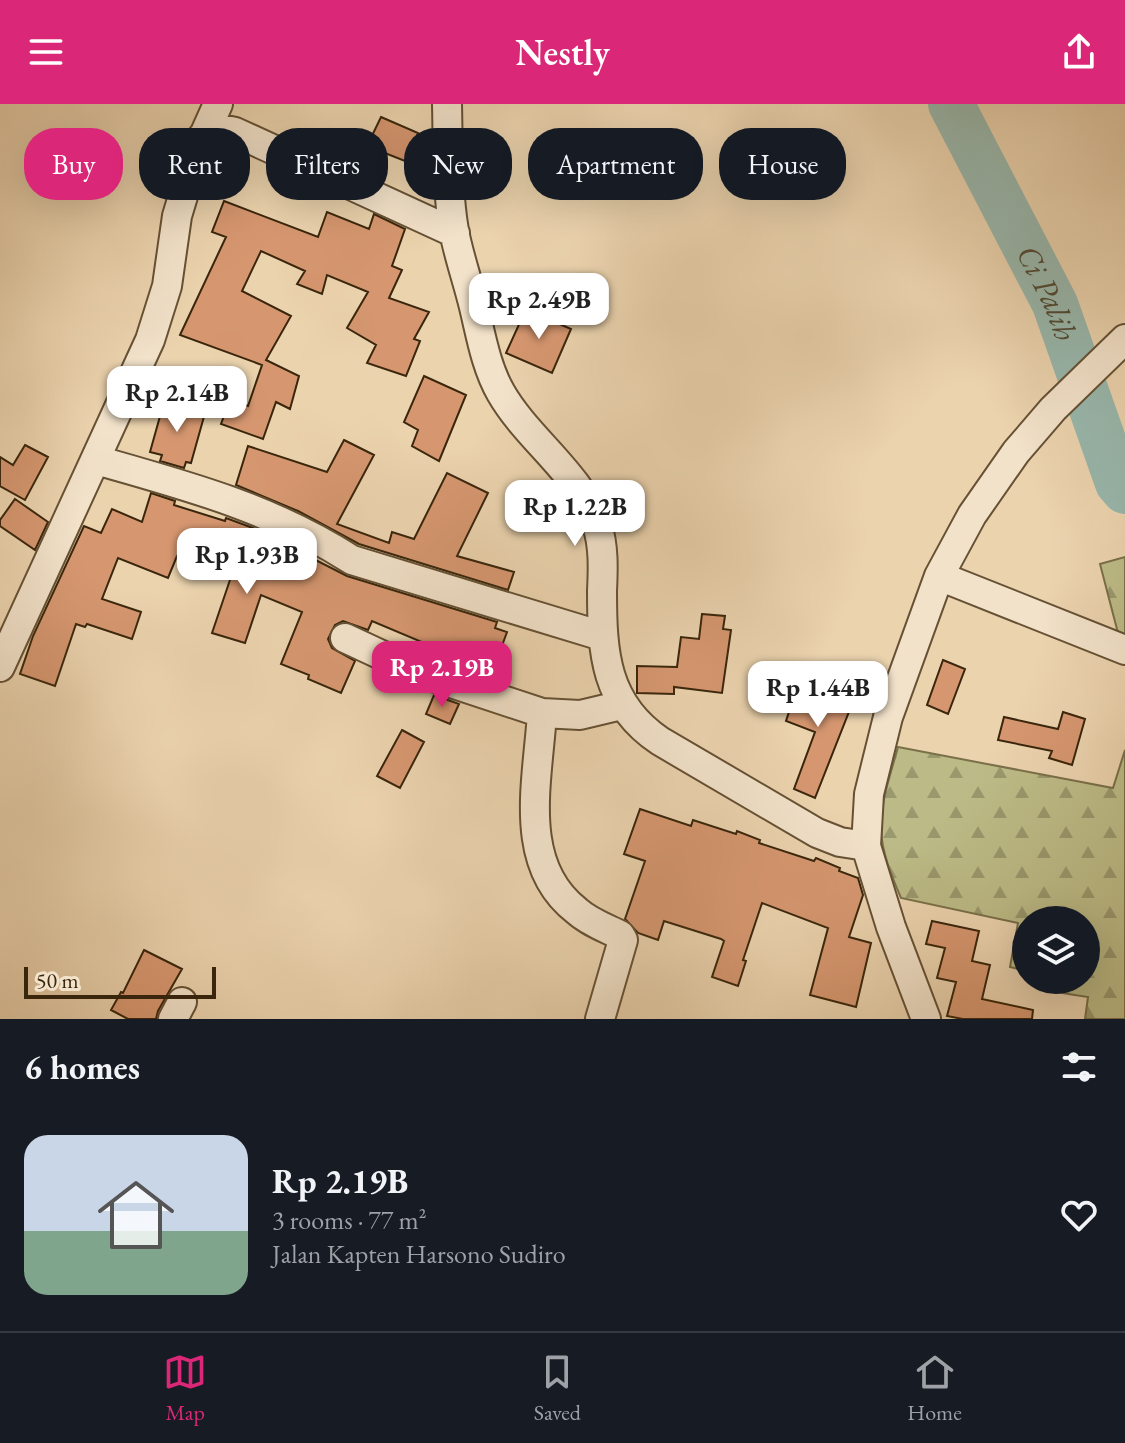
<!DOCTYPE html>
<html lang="en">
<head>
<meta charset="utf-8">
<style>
	body { margin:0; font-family:"EB Garamond",serif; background:#242831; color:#f1f3f6; height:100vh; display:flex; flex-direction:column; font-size:30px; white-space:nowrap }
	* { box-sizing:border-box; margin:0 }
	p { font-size:26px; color:#9ea1a6 }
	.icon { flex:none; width:44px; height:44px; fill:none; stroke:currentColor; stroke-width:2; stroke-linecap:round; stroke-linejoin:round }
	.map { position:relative; height:915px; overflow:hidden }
	.side { display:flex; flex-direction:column; background:#171b24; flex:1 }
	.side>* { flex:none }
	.banner { position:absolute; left:24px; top:24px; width:1078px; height:72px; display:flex; gap:16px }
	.tools { position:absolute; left:1012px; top:802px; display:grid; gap:16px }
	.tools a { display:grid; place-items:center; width:88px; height:88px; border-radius:50%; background:#171b24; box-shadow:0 8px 32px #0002; font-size:40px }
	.scale { position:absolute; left:24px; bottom:20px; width:192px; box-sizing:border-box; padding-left:8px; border:4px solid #39260c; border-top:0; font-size:22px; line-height:28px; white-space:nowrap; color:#39260c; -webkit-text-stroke:6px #f2e2ca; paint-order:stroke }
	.price { position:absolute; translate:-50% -68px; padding:0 18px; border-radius:16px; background:#fff; color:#222; font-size:26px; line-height:52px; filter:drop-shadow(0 2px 4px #0008) }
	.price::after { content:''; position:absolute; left:50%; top:48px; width:24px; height:18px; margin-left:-12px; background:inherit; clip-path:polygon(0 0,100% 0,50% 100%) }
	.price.current { background:#db2777; color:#fff }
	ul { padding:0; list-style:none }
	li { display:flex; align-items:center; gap:24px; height:200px; padding:0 24px }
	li+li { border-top:2px solid #363941 }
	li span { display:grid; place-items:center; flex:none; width:224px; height:160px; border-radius:24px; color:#555 }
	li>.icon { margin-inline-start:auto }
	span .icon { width:96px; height:96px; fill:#fffc; stroke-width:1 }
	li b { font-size:34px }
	h2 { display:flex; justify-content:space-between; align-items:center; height:96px; padding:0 24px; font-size:34px }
	.pill { padding:0 28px; border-radius:32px; background:#171b24; box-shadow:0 8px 32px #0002; font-size:28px; line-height:72px }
	.pill.current { background:#db2777; color:#fff }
	header { display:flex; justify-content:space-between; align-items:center; height:104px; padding:0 24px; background:#db2777; color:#fff; font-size:36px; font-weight:600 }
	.tabs { display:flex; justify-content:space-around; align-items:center; height:112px; border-top:2px solid #363941; background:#171b24; font-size:22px; color:#9ea1a6 }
	.tabs a { display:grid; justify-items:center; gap:4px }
	.tabs .current { color:#db2777 }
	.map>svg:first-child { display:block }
	.forest { fill:url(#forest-firs); stroke:#7a704a; stroke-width:2 }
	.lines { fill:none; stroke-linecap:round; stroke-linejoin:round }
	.river { stroke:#98b7ac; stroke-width:46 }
	.building { fill:#d69770; stroke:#39260c; stroke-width:2 }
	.minor-casing { stroke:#665134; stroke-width:32 }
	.minor { stroke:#f2e2ca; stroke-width:28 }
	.labels { text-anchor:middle; stroke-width:8; stroke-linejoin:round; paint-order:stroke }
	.water-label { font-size:32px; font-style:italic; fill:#514a34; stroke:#f2e2ca }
</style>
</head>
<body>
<header><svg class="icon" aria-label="menu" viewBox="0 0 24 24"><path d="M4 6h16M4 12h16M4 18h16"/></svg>Nestly<svg class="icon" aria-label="share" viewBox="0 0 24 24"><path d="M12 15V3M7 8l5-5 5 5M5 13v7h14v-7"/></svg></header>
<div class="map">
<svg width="1125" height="915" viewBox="0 0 1125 915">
	<defs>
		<pattern id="forest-firs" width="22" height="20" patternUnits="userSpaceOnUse" patternTransform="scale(2)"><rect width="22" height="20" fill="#bcbb87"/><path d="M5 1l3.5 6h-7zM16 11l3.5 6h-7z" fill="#9a986d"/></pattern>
	</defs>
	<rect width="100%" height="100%" fill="#ebd3ae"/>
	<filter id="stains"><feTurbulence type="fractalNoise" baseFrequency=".0025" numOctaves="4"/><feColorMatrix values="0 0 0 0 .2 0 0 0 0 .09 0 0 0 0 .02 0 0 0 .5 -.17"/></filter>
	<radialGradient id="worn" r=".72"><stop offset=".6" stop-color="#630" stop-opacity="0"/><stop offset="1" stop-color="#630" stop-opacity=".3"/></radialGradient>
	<path class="forest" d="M1125 453V533L1118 529 1100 460Z
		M898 643 1113 684 1125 646V915H1085L1088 893 1042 886 1043 876H1086V816H1026V867L1010 863 1018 819 901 794C892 773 882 749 881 726 880 699 891 669 898 643Z"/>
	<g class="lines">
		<path class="river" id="s1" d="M951 0 1055 200 1118 379 1125 387"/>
	</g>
	<path class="building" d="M381 13 418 29 405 57 367 42Z
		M224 97 318 133 327 108 369 125 374 110 405 125 392 162 402 166 389 194 429 208 414 235 420 237 406 272 367 259 376 241 347 224 368 188 327 171 322 190 297 180 305 167 261 147 242 187 291 212 266 256 299 272 290 305 276 298 263 335 221 320 230 296 248 302 262 261 180 231 226 133 212 128Z
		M526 205 571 225 552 269 506 249Z
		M424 272 466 291 439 357 412 342 418 326 404 318Z
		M164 298 205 309 191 359 186 358 184 364 160 357 162 351 150 348Z
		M344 336 374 351 337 420 389 439 392 428 414 435 447 369 488 389 457 452 514 468 508 486 359 440 298 407 236 381 248 342 327 368Z
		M25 341 48 353 25 396 0 382V353L13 361Z
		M151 389 175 397 174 401 225 417 226 414 253 424 347 472 497 518 495 524 507 528 490 574 425 552 429 541 372 517 368 526 343 517 335 521 328 535 332 544 355 557 341 589 308 575 309 571 281 560 302 508 261 491 245 539 212 529 232 470 177 452 168 474 118 454 102 495 141 508 132 535 87 520 85 523 76 520 55 582 20 570 33 532 84 422 101 429 112 405 142 418Z
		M15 395 48 418 35 446 0 422V416Z
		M702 510 725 512 723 525 731 526 722 589 674 583V590L637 589V562L677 563 681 533 699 535Z
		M943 556 965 565 948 610 927 601Z
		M801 572 854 595 815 694 794 685 815 628 786 617Z
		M434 591 459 600 450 620 426 610Z
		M1063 608 1085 615 1072 661 1049 654 1052 647 998 636 1004 613 1058 625Z
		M402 626 424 638 400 684 377 672Z
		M640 705 691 722 693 716 736 730 737 727 760 736 759 739 814 757 816 754 840 764 839 767 858 774 863 791 849 833 871 839 856 903 810 891 828 824 762 799 743 856 746 857 738 882 712 873 724 837 721 835 664 817 658 836 638 829 625 815 645 757 624 750Z
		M932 817 979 827 972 857 990 861 982 895 1033 906 1032 915H963L947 912 956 878 937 874 945 844 926 840Z
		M144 846 182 865 158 907 156 915H128L111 906 121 888 123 889Z"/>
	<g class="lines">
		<defs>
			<path id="minor" d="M447 0C448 42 447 85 454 127 459 153 468 178 474 203 481 232 486 263 501 289 528 336 581 370 597 421 604 442 603 466 602 487 602 549 605 600 660 637L817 729 840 738 866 742
				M202 33 221 25 235 28 455 129
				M96 356C188 382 271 404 352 456L602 532
				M939 472 1125 546
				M345 534 418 568 542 609 580 611 622 601
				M0 563 150 236 167 182 177 112 196 49 218 0
				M542 609C538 676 516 760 577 807 589 818 606 824 620 831L623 836 600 915
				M173 915 182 898
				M926 915 891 823 866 742 869 690 888 613 939 472 972 411 1016 348 1053 305 1125 235"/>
		</defs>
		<use href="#minor" class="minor-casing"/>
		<use href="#minor" class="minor"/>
	</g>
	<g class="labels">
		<g class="water-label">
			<text dy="11" stroke="none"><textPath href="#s1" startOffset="212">Ci Palih</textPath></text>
		</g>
	</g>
	<rect width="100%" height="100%" filter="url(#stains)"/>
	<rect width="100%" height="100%" fill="url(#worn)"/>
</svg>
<div class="tools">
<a><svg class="icon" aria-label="layers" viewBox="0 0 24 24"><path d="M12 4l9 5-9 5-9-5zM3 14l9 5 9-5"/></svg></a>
</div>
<div class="scale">50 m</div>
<b class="price" style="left:539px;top:237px">Rp 2.49B</b>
<b class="price" style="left:177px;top:330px">Rp 2.14B</b>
<b class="price" style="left:575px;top:444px">Rp 1.22B</b>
<b class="price" style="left:247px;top:492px">Rp 1.93B</b>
<b class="price current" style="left:442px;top:605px">Rp 2.19B</b>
<b class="price" style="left:818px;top:625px">Rp 1.44B</b>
<div class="banner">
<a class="pill current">Buy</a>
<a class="pill">Rent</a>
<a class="pill">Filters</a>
<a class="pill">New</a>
<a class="pill">Apartment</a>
<a class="pill">House</a>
</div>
</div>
<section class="side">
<h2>6 homes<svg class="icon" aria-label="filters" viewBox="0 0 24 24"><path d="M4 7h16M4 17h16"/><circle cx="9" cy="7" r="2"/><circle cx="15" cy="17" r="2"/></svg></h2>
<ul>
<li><span style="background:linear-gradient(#c9d6e8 60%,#7fa58c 0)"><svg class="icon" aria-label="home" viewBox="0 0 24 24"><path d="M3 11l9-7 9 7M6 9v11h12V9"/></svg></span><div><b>Rp 2.19B</b><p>3 rooms · 77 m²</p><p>Jalan Kapten Harsono Sudiro</p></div><svg class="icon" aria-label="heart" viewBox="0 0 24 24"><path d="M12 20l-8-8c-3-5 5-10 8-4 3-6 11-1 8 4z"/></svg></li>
</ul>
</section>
<nav class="tabs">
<a class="current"><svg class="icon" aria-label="map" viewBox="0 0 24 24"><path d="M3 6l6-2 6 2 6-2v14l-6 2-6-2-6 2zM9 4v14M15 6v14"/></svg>Map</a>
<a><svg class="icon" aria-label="saved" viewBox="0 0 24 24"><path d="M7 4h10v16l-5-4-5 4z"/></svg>Saved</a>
<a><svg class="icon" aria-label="home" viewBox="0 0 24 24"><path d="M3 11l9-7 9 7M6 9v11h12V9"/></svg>Home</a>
</nav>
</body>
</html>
